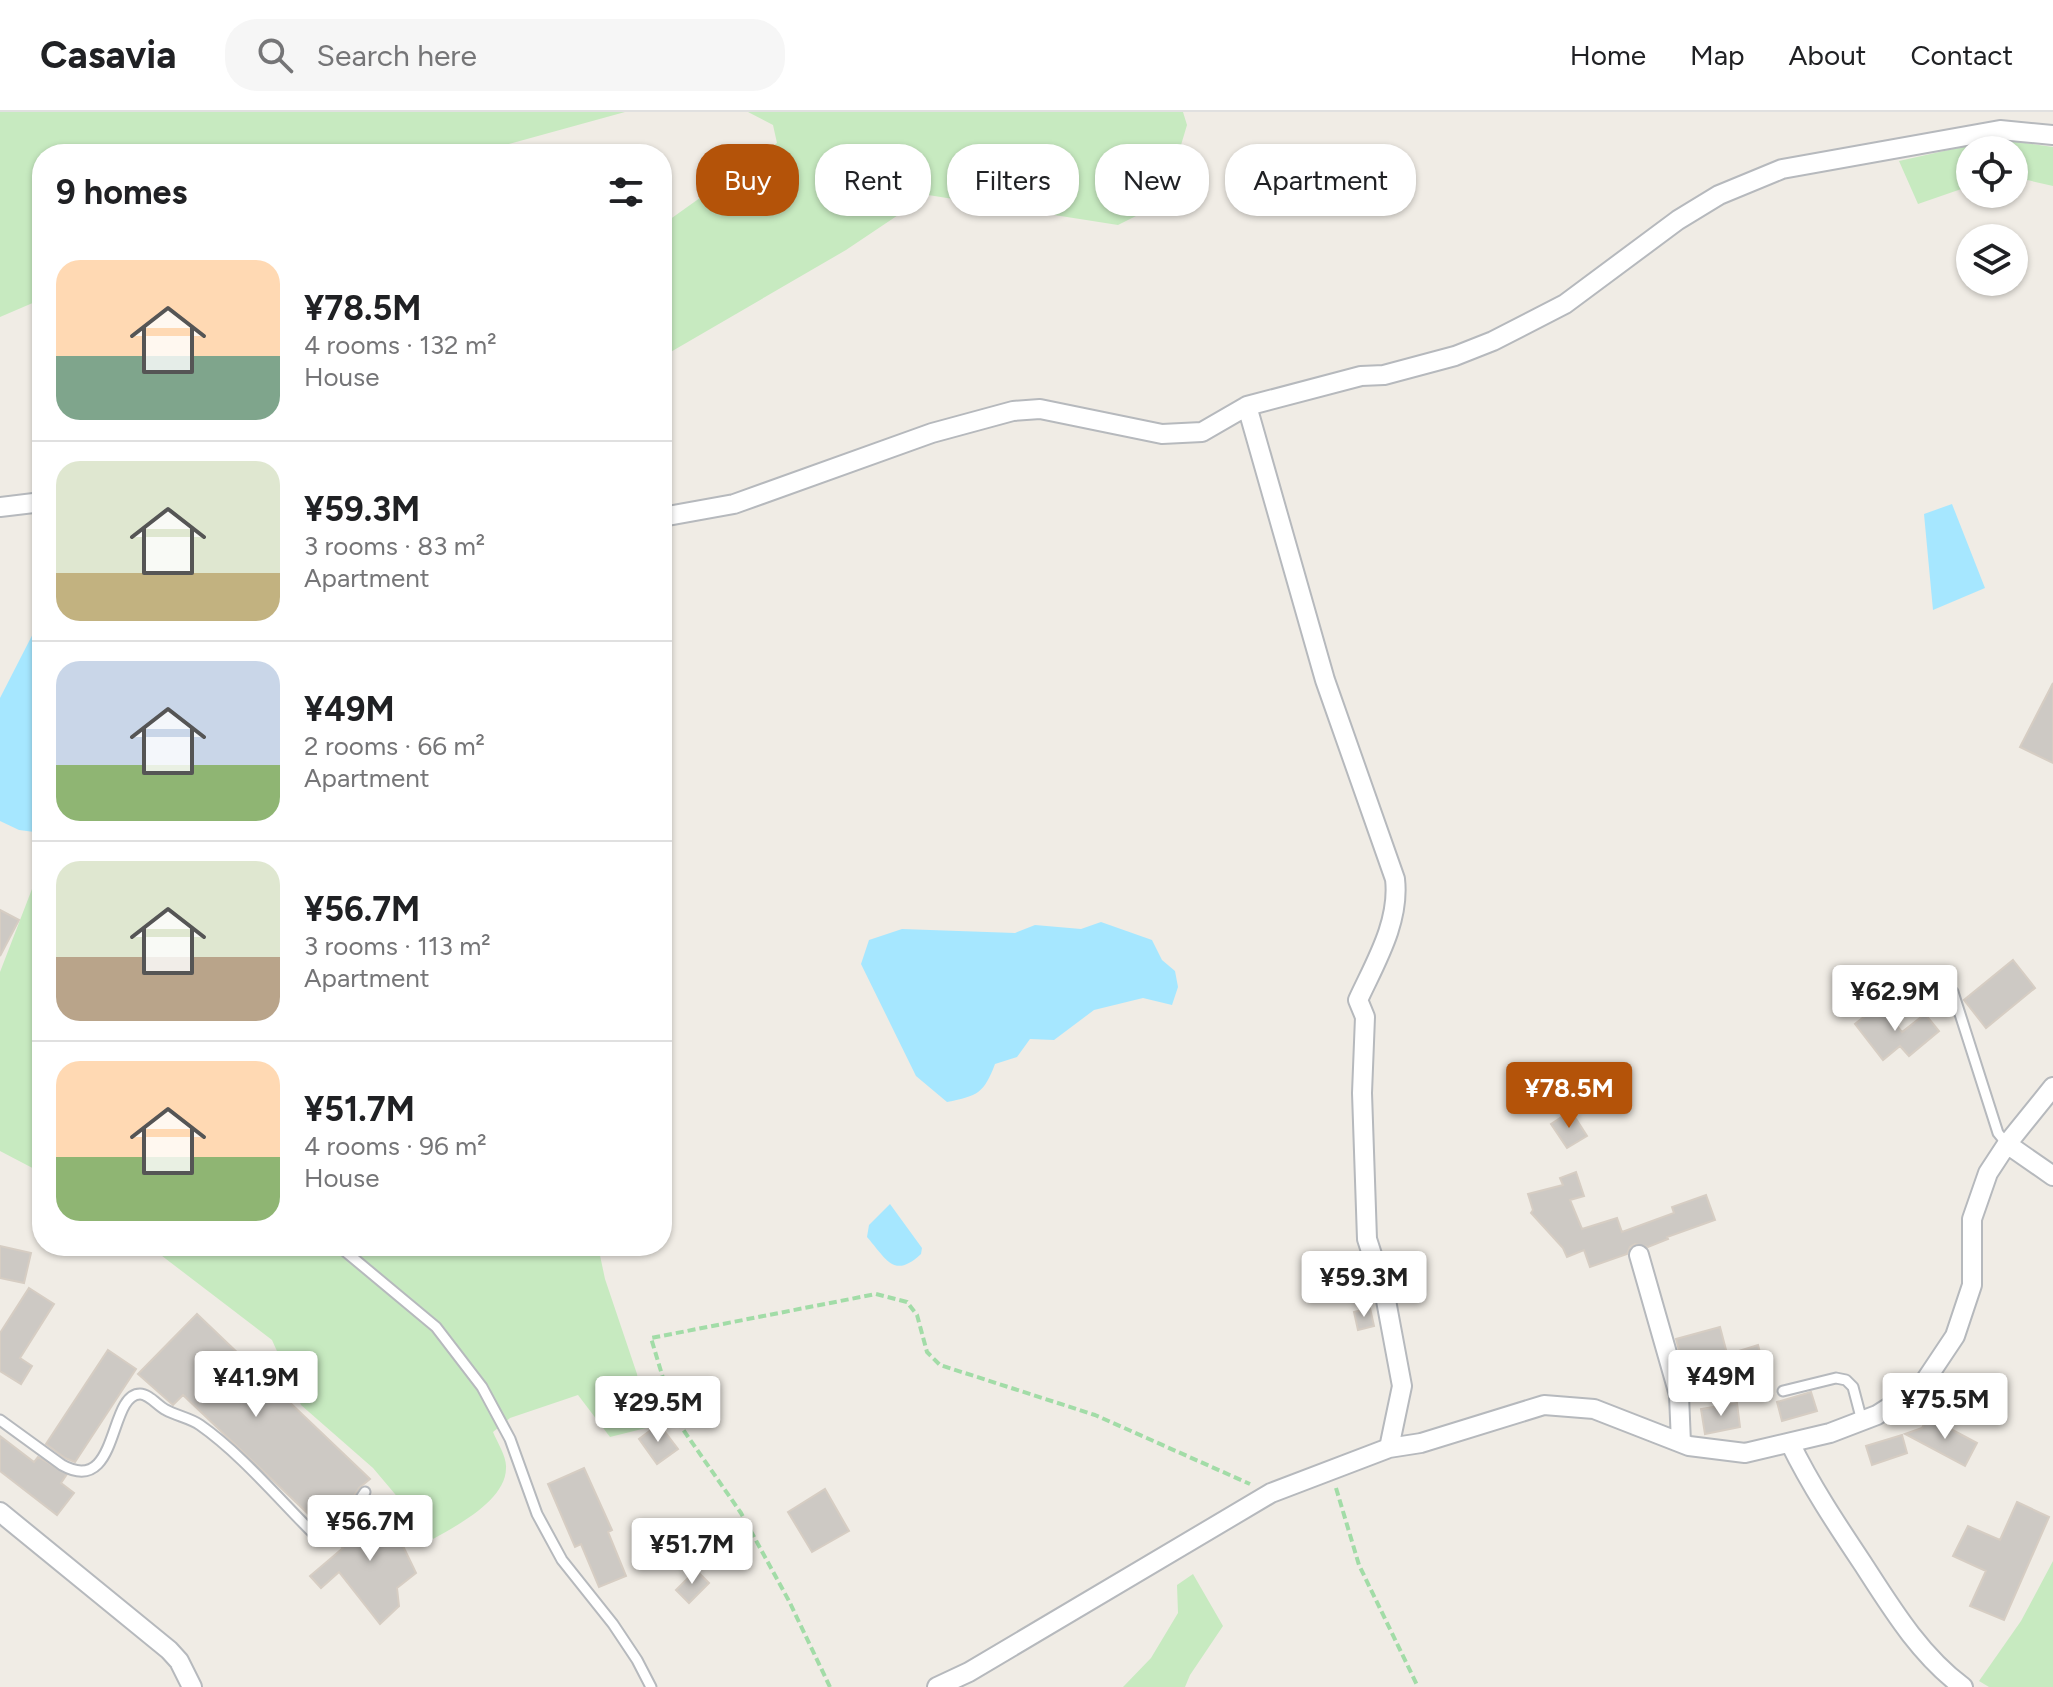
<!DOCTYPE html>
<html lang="en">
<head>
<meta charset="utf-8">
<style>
	body { margin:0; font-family:Figtree,sans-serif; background:#f6f6f6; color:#202124; height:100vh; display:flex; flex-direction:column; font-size:30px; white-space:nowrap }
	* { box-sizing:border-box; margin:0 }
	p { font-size:26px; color:#757577 }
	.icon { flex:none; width:44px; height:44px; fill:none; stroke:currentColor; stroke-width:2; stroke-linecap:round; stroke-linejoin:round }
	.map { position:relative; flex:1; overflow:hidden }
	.drawer { position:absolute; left:32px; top:32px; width:640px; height:1112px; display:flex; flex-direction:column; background:#fff; border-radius:32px; box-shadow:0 2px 6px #0004 }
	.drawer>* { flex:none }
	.hud { position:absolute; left:696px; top:32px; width:760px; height:72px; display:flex; gap:16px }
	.tools { position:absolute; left:1956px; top:24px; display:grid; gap:16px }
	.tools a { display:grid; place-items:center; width:72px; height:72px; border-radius:50%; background:#fff; box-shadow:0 2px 6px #0004; font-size:40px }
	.price { position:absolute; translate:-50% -68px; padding:0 18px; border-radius:8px; background:#fff; color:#222; font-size:26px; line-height:52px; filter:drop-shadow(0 2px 4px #0008) }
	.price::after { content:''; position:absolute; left:50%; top:48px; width:24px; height:18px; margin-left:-12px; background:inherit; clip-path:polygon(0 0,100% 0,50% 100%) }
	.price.selected { background:#b45309; color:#fff }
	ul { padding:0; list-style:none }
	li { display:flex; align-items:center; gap:24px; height:200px; padding:0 24px }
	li+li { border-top:2px solid #e0e0e0 }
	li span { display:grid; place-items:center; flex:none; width:224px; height:160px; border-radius:24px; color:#555 }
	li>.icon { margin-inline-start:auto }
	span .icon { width:96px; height:96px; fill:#fffc; stroke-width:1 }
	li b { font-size:34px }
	h2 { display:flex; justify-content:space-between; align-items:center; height:96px; padding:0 24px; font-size:34px }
	.chip { padding:0 28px; border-radius:32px; background:#fff; box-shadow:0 2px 6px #0004; font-size:28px; line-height:72px }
	.chip.selected { background:#b45309; color:#fff }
	header { display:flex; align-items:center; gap:48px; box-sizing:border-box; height:112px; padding:0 40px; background:#fff; border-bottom:2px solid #e0e0e0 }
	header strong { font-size:38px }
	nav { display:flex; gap:44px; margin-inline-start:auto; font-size:28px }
	.search { width:560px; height:72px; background:#f6f6f6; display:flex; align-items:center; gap:20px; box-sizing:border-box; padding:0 28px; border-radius:32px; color:#757577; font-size:30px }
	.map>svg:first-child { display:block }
	.green { fill:#c7eac0 }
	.water { fill:#a6e7ff }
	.building { fill:#cdc9c4; stroke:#d6cdc3; stroke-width:2 }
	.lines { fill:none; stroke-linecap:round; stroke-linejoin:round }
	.service-casing { stroke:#b6b9bd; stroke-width:13 }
	.minor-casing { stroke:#b6b9bd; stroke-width:22 }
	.path { stroke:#a2dca7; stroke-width:4; stroke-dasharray:8 4; stroke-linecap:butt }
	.service { stroke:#fff; stroke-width:9 }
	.minor { stroke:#fff; stroke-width:18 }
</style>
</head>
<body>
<header>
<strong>Casavia</strong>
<div class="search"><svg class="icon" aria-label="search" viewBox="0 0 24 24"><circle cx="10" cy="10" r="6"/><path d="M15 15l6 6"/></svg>Search here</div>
<nav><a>Home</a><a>Map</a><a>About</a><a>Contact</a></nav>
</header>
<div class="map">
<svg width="2053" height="1575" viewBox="0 0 2053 1575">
	<rect width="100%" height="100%" fill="#f0ece5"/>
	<path class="green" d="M0 0H625L473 42H42V187L0 205Z
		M748 0H1183L1187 13 1164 90 1118 113 928 83 846 138 662 245V113L777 31 773 13Z
		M1998 27 2053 35V74L2014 65V38H1970V74L1918 92 1899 49Z
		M42 751V1061L0 1039V860Z
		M149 1134H598L605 1167 637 1262 646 1316 610 1325 578 1283 510 1306 493 1320C497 1330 507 1345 506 1356 506 1388 458 1413 433 1427L373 1356 301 1293 272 1228Z
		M2053 1449V1575H1989L1979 1569 2021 1509Z
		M1193 1462 1223 1514 1190 1563 1185 1575H1123L1151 1546 1178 1501 1177 1473Z"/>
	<path class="water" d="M1952 392 1985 476 1933 498 1924 402Z
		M42 504V721L19 718 0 709V586Z
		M1101 810 1152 828 1162 848 1175 859 1178 875 1172 893 1143 886 1094 898 1054 928 1030 927 1017 945 995 952C984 981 978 984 947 990L916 964 861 852 869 828 902 817 1015 821 1035 813 1081 817Z
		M890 1092 922 1136 921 1142C894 1167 887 1148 867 1125L869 1113Z"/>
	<path class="building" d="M2053 571V651L2020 635Z
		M0 798 19 808 0 844Z
		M2013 848 2035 876 1986 916 1964 888Z
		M1880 892 1902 920 1925 902 1939 919 1909 944 1900 934 1883 948 1855 912Z
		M1571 999 1587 1024 1567 1036 1551 1012Z
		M1576 1060 1584 1084 1570 1088 1582 1117 1617 1106 1622 1120 1674 1101 1672 1095 1706 1083 1715 1108 1667 1125 1668 1127 1648 1135 1635 1132 1630 1135 1627 1142 1590 1155 1584 1138 1567 1145 1563 1136 1531 1101 1533 1098 1528 1082 1563 1073 1560 1066Z
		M0 1134 31 1141 24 1171 0 1166Z
		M29 1176 54 1192 20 1246 32 1254 21 1272 0 1259V1221Z
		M1370 1196 1374 1214 1358 1218 1354 1200Z
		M197 1202 370 1367 359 1376 344 1399 321 1414 183 1283 173 1293 138 1262Z
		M1720 1215 1730 1253 1686 1265 1676 1227Z
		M1758 1233 1771 1281 1752 1286 1739 1239Z
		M108 1238 136 1257 75 1350 65 1346 46 1332Z
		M1811 1280 1817 1299 1782 1309 1777 1290Z
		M1737 1291 1740 1315 1705 1322 1701 1297Z
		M1928 1305 1977 1331 1965 1354 1905 1322 1922 1316Z
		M659 1312 678 1337 657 1352 639 1327Z
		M1902 1323 1907 1341 1872 1353 1866 1334Z
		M0 1324 34 1350 38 1345 67 1362 61 1371 74 1381 57 1403 0 1359Z
		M584 1356 612 1418 608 1420 626 1464 599 1475 581 1432 575 1435 548 1372Z
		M825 1377 849 1419 812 1440 788 1400Z
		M2017 1390 2049 1405 2004 1508 1970 1494 1986 1459 1953 1444 1968 1414 2000 1428Z
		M367 1391 386 1407 406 1432 403 1434 416 1461 397 1476 399 1494 380 1512 339 1460 321 1476 310 1464 343 1436 332 1425 354 1410Z
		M696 1458 709 1471 689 1491 676 1478Z"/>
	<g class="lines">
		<defs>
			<path id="service" d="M1953 880 1998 1021 2007 1032
				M346 1140 436 1215 482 1275 510 1327 537 1402 562 1448 613 1512 637 1548 651 1575
				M1783 1279 1836 1266 1846 1268 1853 1275 1862 1309
				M0 1308 62 1353C119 1385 108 1282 140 1282 149 1282 158 1294 166 1298 177 1304 190 1306 200 1313 240 1341 277 1385 312 1420L323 1422 349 1404 365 1380"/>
			<path id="minor" d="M1247 294 1325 568 1395 767C1400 810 1375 851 1358 888L1365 905 1362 981 1367 1127 1385 1183 1402 1274 1389 1336
				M0 395 42 390
				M662 405 734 392 932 321 1013 299 1040 297 1162 322 1202 320 1247 294 1361 264 1384 263 1455 244 1493 229 1565 192 1678 108 1719 83 1782 57 2000 18 2053 23
				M2007 1032 2053 1064
				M1639 1143 1679 1283 1681 1331
				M1790 1331C1811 1374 1837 1413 1863 1452 1892 1497 1920 1543 1963 1575
				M0 1400 169 1538 179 1549 192 1575
				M937 1575 969 1560 1271 1381 1389 1336 1421 1331 1544 1293 1594 1297 1689 1334 1745 1341 1830 1321 1877 1303 1921 1275 1955 1224 1972 1173V1107L1988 1061 2007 1032 2053 975"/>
		</defs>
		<use href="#service" class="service-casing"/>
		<use href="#minor" class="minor-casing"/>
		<path class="path" d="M1336 1376 1359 1453 1418 1575
			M830 1575 789 1489 741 1401 675 1306 651 1226 876 1182 907 1190 917 1203 927 1240 940 1253 1095 1303 1250 1372"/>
		<use href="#service" class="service"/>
		<use href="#minor" class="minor"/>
	</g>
</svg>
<div class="tools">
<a><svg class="icon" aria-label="locate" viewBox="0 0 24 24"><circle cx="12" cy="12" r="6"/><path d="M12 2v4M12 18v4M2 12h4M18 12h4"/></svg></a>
<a><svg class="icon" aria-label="layers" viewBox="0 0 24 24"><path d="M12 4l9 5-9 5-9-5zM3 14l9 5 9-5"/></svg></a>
</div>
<b class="price" style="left:1895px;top:921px">¥62.9M</b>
<b class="price selected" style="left:1569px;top:1018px">¥78.5M</b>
<b class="price" style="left:1364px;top:1207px">¥59.3M</b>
<b class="price" style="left:1721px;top:1306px">¥49M</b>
<b class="price" style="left:256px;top:1307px">¥41.9M</b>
<b class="price" style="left:1945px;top:1329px">¥75.5M</b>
<b class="price" style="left:658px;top:1332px">¥29.5M</b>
<b class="price" style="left:370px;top:1451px">¥56.7M</b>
<b class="price" style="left:692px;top:1474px">¥51.7M</b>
<div class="hud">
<a class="chip selected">Buy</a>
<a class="chip">Rent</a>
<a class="chip">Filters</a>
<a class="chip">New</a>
<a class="chip">Apartment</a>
</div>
<section class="drawer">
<h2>9 homes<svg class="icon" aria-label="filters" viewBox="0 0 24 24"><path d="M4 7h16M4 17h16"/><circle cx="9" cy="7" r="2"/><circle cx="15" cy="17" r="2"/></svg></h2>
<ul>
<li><span style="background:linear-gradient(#ffd9b3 60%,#7fa58c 0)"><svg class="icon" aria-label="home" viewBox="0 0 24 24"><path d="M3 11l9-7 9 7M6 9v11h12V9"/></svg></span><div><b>¥78.5M</b><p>4 rooms · 132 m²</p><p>House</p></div></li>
<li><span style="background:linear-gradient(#dfe7d0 70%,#c2b280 0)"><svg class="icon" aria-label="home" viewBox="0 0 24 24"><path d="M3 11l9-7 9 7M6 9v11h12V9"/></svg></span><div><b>¥59.3M</b><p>3 rooms · 83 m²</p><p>Apartment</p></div></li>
<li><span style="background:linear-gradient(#c9d6e8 65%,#8fb573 0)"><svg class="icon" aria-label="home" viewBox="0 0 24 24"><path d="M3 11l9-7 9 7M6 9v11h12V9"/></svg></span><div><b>¥49M</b><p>2 rooms · 66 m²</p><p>Apartment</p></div></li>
<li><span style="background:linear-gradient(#dfe7d0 60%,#b9a48a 0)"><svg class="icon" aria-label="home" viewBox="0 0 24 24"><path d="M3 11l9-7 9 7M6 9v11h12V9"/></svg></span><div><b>¥56.7M</b><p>3 rooms · 113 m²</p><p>Apartment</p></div></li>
<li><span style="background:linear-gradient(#ffd9b3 60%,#8fb573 0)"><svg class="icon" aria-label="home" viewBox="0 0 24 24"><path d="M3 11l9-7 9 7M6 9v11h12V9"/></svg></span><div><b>¥51.7M</b><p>4 rooms · 96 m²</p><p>House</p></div></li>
</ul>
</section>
</div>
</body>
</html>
